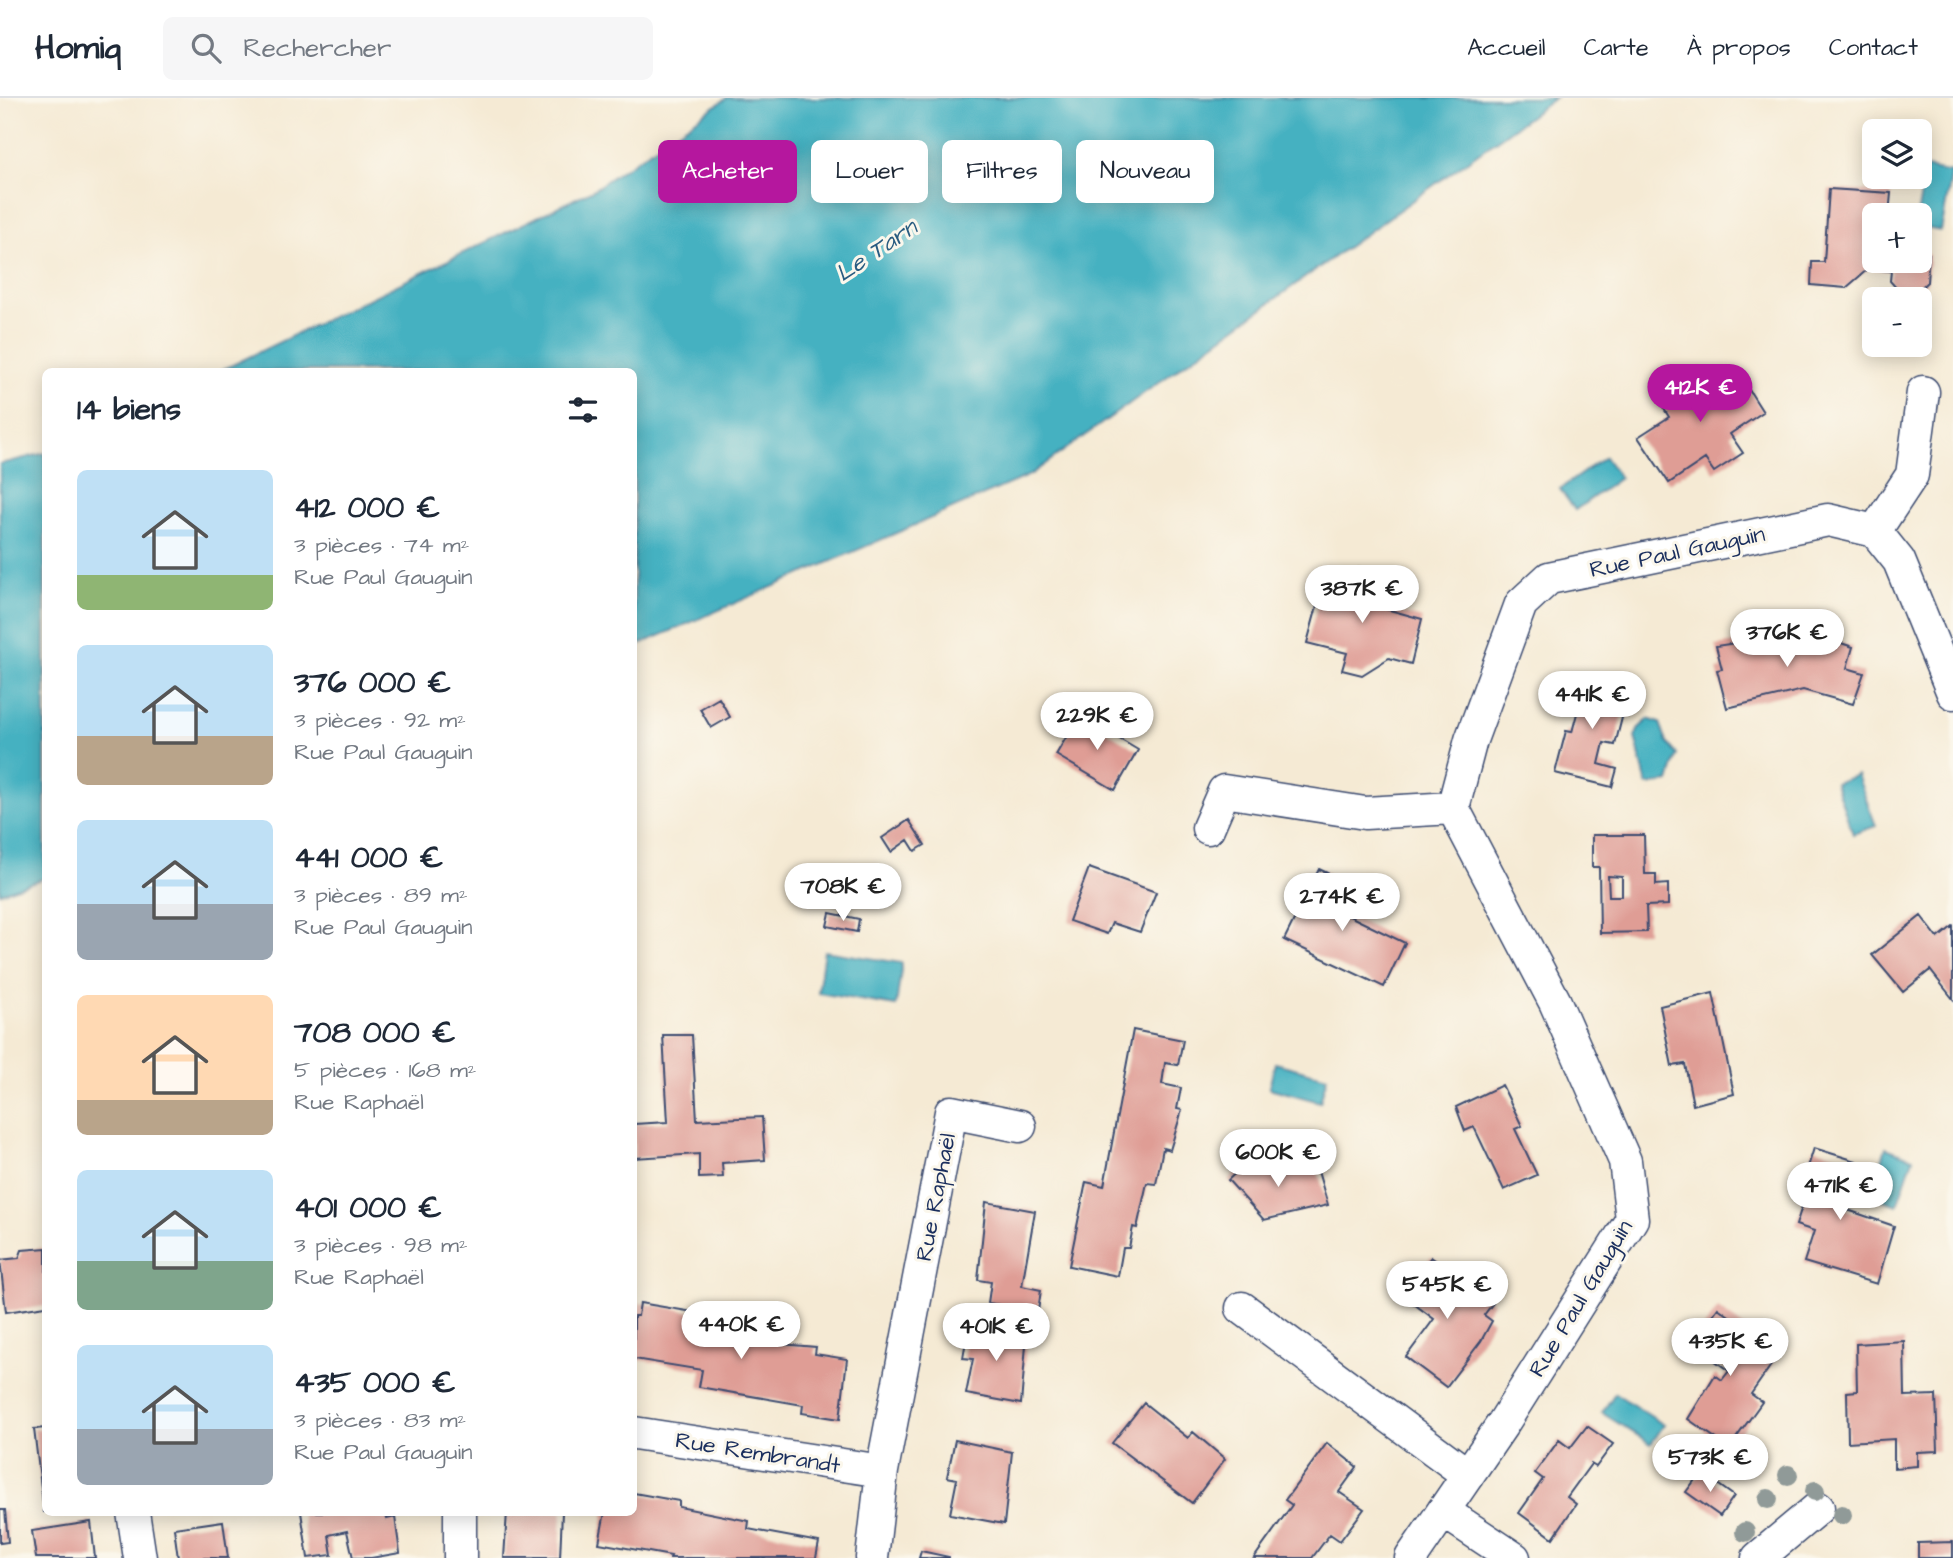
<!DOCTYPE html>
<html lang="fr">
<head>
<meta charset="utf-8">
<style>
	body { margin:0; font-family:"Architects Daughter",sans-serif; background:#f6f6f7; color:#1f2937; height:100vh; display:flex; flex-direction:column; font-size:26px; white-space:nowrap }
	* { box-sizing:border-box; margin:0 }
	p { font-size:23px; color:#747a83 }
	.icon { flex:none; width:38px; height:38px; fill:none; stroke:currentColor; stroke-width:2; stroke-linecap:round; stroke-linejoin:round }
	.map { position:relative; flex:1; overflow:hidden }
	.drawer { position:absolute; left:42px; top:270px; width:595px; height:1148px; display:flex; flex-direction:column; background:#fff; border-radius:10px; box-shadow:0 4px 18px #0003 }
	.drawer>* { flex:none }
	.top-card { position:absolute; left:658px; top:42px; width:665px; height:63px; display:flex; gap:14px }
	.buttons { position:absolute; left:1862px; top:21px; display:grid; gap:14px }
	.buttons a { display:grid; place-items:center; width:70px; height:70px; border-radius:10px; background:#fff; box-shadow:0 4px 18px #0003; font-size:35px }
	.price { position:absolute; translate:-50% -60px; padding:0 16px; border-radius:24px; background:#fff; color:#222; font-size:23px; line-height:46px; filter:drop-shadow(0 2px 4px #0008) }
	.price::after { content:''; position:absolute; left:50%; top:42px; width:21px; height:16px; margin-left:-10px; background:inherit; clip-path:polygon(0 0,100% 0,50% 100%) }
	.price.current { background:#b5179e; color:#fff }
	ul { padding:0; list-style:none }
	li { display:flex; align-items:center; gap:21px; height:175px; padding:0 35px }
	li span { display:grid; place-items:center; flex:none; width:196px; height:140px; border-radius:10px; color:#555 }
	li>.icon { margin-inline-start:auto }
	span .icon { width:84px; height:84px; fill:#fffc; stroke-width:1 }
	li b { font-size:30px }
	h2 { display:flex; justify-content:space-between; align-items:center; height:84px; padding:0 35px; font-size:30px }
	.chip { padding:0 24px; border-radius:10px; background:#fff; box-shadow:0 4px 18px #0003; font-size:24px; line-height:63px }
	.chip.current { background:#b5179e; color:#fff }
	header { display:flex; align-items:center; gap:42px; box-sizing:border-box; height:98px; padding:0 35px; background:#fff; border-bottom:2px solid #e0e1e3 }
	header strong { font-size:33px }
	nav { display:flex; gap:38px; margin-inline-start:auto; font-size:24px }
	.search { width:490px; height:63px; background:#f6f6f7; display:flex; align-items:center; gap:18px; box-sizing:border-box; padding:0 24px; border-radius:10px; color:#747a83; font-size:26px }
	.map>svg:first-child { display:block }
	.water { fill:#44b1c1; stroke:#307090; stroke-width:2 }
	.building { fill:#df9d95; fill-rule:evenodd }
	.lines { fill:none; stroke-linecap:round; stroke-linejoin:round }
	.minor-casing { stroke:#3c4b70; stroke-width:35 }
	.minor { stroke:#fff; stroke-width:32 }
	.tree { fill:#909a98 }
	.labels { text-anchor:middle; stroke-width:6; stroke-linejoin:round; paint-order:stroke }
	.street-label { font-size:23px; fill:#1b2f5e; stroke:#fbf7ec }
	.water-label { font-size:24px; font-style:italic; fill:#295c81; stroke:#fbf7ec }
</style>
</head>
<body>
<header>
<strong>Homiq</strong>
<div class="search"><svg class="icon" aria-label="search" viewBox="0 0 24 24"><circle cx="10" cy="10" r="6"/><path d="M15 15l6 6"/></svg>Rechercher</div>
<nav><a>Accueil</a><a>Carte</a><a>À propos</a><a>Contact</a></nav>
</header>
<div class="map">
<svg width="1953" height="1460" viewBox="0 0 1953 1460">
	<rect width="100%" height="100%" fill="#fbf7ec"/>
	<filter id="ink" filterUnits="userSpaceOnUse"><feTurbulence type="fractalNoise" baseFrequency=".0143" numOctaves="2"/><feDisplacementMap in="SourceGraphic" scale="14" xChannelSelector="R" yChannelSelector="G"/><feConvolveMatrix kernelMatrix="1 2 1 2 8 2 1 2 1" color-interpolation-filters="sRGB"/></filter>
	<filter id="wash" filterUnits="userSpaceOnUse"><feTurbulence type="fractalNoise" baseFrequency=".00686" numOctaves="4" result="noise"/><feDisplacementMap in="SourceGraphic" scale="28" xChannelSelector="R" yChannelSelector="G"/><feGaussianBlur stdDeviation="1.57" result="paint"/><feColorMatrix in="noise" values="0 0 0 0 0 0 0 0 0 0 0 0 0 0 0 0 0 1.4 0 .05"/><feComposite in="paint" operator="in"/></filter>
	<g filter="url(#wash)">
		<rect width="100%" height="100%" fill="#f5ead4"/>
		<path class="water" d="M727 0H1555L1030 377 634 549V273H220L593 92Z
			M1926 70 1952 75 1941 133 1920 129V117H1917Z
			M45 355V780L0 795V366Z
			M1605 359 1620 380 1575 412 1560 391Z
			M1648 621 1660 625 1667 644 1677 657 1669 684 1647 687 1635 639 1639 630Z
			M1857 677 1876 728 1853 736 1835 685Z
			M824 853 902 865 896 908 818 895Z
			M1275 965 1327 979 1320 1004 1269 990Z
			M1886 1050 1913 1060 1897 1107 1870 1097Z
			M1615 1295 1664 1327 1651 1346 1602 1315Z"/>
		<g id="blocks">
			<path class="building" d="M1829 91 1891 95 1889 117H1874V163H1920V156H1929L1927 184 1909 201H1906L1890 183 1891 173 1868 171 1846 190 1811 187 1812 164H1824Z
				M1701 269 1713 288 1737 273 1763 314 1730 336 1743 355 1714 374 1705 361 1669 385 1638 339 1669 319 1656 298Z
				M1360 469 1376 499 1388 503 1386 511 1422 521 1411 566 1389 560 1362 577 1342 572 1347 555 1307 545 1322 490Z
				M1792 529 1853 549 1847 570 1864 575 1853 606 1803 592 1727 610 1717 572 1722 571 1716 548 1787 537Z
				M1576 574 1620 586 1615 606 1625 608 1615 647 1604 645 1599 666 1617 671 1612 689 1555 675 1566 633 1572 634 1582 597 1571 594Z
				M719 600 730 619 711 630 700 611Z
				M1079 617 1138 652 1115 692 1056 657Z
				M909 722 925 747 915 753 908 742 891 754 882 740Z
				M1592 737H1644L1645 776H1656V787L1668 786V807L1646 808 1647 834 1600 835 1599 769H1592ZM1608 778 1622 779V798H1609Z
				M1089 770 1156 794 1140 834 1112 825 1107 836 1069 823Z
				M1319 771 1352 787 1339 813 1405 845 1384 889 1284 842Z
				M830 815 859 821 857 834 827 828Z
				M1921 818 1938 840 1953 828V901L1930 872 1903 894 1872 857Z
				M1713 895 1734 996 1693 1007 1685 966 1672 968 1660 908Z
				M1133 932 1183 942 1178 967 1165 965 1162 986 1181 990 1177 1011 1182 1012 1170 1052 1163 1050 1156 1086 1147 1085 1137 1130 1133 1129 1129 1150H1123L1118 1178 1069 1168 1086 1084 1104 1088Z
				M663 937H692L697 1022 762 1019 765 1062 722 1065 723 1079 699 1080V1056L634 1060V1026L668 1024Z
				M1502 987 1522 1028 1515 1031 1537 1077 1504 1092 1474 1029 1465 1033 1456 1009Z
				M1814 1050 1856 1063 1842 1110 1894 1128 1877 1186 1804 1164 1814 1133 1796 1127 1804 1102 1798 1101Z
				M1258 1054 1281 1079 1317 1070 1328 1107 1264 1122 1228 1082Z
				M986 1104 1035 1113 1022 1188 1041 1192 1038 1213 988 1205 991 1184 978 1182Z
				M46 1150V1208L6 1214 0 1162 19 1160 22 1152Z
				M1431 1159 1493 1205 1484 1217 1492 1223 1481 1243 1446 1289 1406 1259 1434 1221 1402 1197Z
				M640 1205 711 1217 708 1235 780 1246 816 1249 815 1256 847 1261 840 1321 802 1315 803 1307 699 1289 702 1272 634 1261V1218H638Z
				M1718 1210 1767 1245 1761 1252 1774 1263 1751 1296 1762 1304 1726 1354 1715 1346 1718 1342 1688 1321 1715 1277 1722 1282 1729 1273 1692 1246Z
				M969 1225 1027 1235 1021 1306 966 1296 973 1261 963 1260Z
				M1904 1243 1905 1298 1936 1297 1938 1353 1917 1354V1368L1894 1370V1341L1848 1344 1847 1294 1857 1293 1856 1246Z
				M1144 1305 1188 1340 1193 1334 1225 1361 1192 1405 1112 1345Z
				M1587 1328 1613 1346 1596 1369 1591 1366 1567 1399 1576 1406 1553 1440 1519 1415 1543 1381 1535 1375 1559 1342 1570 1350Z
				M46 1330V1414H44L34 1331Z
				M955 1342 1012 1354 1004 1426 950 1416 957 1381 947 1379Z
				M1327 1345 1357 1369 1339 1394 1364 1411 1340 1443 1330 1436 1312 1460H1254L1292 1407 1285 1402Z
				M1701 1374 1734 1398 1720 1418 1686 1394Z
				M634 1395 679 1403V1409L749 1423 748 1431 819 1444 816 1460H670L671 1458 599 1445 605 1414H634Z
				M0 1412H5L8 1444 0 1445Z
				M301 1414H385L387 1421 395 1419 400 1455 371 1460H353L347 1433 329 1437 332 1457 308 1460Z
				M507 1414H562L560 1460H504Z
				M223 1423 228 1460H178L174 1430Z
				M91 1424 95 1460H36L32 1433Z
				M1953 1444V1460H1918V1445Z
				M921 1453 949 1459V1460H919Z"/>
		</g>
	</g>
	<g filter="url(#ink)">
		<use href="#blocks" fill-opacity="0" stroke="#3c4b70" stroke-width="2"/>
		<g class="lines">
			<defs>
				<path id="minor" d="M1875 433 1912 377 1923 294
					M1208 730 1224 693 1365 715 1453 710
					M1242 1210 1468 1377
					M634 1335 882 1373
					M1443 1413 1514 1460
					M133 1414 140 1460
					M460 1460V1414
					M872 1460 882 1373 951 1014 1020 1028
					M1411 1460 1502 1327 1632 1121 1625 1063 1555 904 1453 710 1471 642 1521 506 1549 480 1828 422 1875 433 1899 463 1953 595
					M1758 1460 1818 1410"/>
			</defs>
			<use href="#minor" class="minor-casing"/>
			<use href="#minor" class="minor"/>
		</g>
		<g class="tree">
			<circle cx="1788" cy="1377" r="10"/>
			<circle cx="1815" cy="1393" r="10"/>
			<circle cx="1768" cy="1401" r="10"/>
			<circle cx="1842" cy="1417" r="10"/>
			<circle cx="1745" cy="1434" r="10"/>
		</g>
	</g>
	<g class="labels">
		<g class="street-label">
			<text transform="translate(1677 453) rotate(-12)" y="8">Rue Paul Gauguin</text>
			<text transform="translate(935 1099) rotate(-79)" y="8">Rue Raphaël</text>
			<text transform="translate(1580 1200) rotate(-59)" y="8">Rue Paul Gauguin</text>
			<text transform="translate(758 1354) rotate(9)" y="8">Rue Rembrandt</text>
		</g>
		<g class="water-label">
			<text transform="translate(876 152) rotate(-34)" y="8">Le Tarn</text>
		</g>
	</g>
</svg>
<div class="buttons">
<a><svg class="icon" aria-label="layers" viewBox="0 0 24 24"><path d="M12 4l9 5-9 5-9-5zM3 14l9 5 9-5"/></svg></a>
<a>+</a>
<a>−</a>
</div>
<b class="price current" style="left:1700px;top:326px">412K €</b>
<b class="price" style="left:1362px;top:527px">387K €</b>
<b class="price" style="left:1787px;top:571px">376K €</b>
<b class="price" style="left:1592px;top:633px">441K €</b>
<b class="price" style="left:1097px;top:654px">229K €</b>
<b class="price" style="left:843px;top:825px">708K €</b>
<b class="price" style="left:1342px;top:835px">274K €</b>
<b class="price" style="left:1278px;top:1091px">600K €</b>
<b class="price" style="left:1840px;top:1124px">471K €</b>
<b class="price" style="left:1447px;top:1223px">545K €</b>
<b class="price" style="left:741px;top:1263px">440K €</b>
<b class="price" style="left:996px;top:1265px">401K €</b>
<b class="price" style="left:1730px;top:1280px">435K €</b>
<b class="price" style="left:1710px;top:1396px">573K €</b>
<div class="top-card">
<a class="chip current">Acheter</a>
<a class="chip">Louer</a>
<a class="chip">Filtres</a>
<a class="chip">Nouveau</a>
</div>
<section class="drawer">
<h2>14 biens<svg class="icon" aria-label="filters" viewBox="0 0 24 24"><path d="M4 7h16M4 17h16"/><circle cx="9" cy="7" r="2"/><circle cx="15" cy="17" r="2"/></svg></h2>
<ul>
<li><span style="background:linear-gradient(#bfe0f5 75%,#8fb573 0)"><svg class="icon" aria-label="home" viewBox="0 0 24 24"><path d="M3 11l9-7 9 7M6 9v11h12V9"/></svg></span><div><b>412 000 €</b><p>3 pièces · 74 m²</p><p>Rue Paul Gauguin</p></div></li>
<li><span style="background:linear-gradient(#bfe0f5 65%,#b9a48a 0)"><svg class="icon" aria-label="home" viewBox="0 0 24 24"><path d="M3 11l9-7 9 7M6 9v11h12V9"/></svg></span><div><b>376 000 €</b><p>3 pièces · 92 m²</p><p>Rue Paul Gauguin</p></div></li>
<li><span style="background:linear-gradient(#bfe0f5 60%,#9aa5b1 0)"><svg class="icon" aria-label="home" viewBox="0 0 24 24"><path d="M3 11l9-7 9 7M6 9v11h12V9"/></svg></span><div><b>441 000 €</b><p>3 pièces · 89 m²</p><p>Rue Paul Gauguin</p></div></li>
<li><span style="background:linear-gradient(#ffd9b3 75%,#b9a48a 0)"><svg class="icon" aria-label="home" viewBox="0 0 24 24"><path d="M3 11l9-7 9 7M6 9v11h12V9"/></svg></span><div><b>708 000 €</b><p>5 pièces · 168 m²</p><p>Rue Raphaël</p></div></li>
<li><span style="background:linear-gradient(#bfe0f5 65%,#7fa58c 0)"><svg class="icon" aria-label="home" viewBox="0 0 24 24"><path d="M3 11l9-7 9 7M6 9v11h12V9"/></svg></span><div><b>401 000 €</b><p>3 pièces · 98 m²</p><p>Rue Raphaël</p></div></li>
<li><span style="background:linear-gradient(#bfe0f5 60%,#9aa5b1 0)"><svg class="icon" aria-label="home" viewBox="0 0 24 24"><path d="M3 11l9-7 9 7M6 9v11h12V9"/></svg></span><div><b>435 000 €</b><p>3 pièces · 83 m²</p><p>Rue Paul Gauguin</p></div></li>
</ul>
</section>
</div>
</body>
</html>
